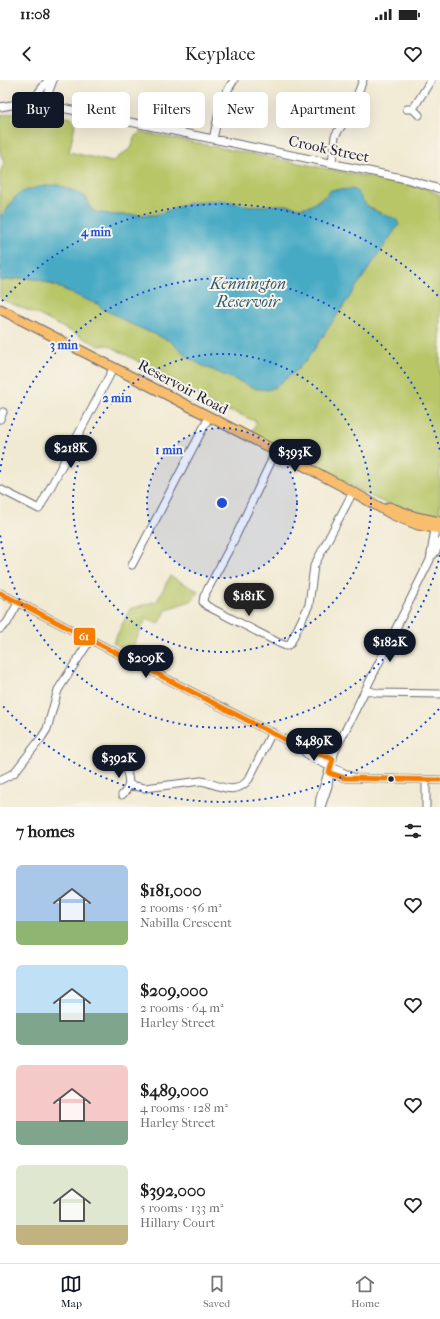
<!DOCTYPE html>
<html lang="en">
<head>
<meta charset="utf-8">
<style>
	body { margin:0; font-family:"IM FELL French Canon",serif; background:#f6f6f6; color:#222; height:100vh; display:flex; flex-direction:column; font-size:15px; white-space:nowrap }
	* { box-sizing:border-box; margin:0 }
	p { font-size:13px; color:#767676 }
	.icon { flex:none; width:22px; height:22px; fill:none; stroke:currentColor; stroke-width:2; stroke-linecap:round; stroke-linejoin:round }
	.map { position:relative; height:727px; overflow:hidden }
	.sheet { display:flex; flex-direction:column; background:#fff; flex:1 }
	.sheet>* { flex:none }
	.top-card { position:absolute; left:12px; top:12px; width:416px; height:36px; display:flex; gap:8px }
	.price { position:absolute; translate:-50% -34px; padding:0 9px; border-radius:14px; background:#111827; color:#fff; font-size:13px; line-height:26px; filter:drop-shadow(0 1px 2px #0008) }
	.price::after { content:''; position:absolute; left:50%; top:24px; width:12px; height:9px; margin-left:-6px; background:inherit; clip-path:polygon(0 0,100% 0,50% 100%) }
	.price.on { background:#222; color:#fff }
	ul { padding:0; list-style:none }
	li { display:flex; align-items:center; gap:12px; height:100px; padding:0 16px }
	li span { display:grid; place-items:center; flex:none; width:112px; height:80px; border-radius:6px; color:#555 }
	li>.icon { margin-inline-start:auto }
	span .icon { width:48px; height:48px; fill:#fffc; stroke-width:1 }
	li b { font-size:17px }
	h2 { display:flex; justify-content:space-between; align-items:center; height:48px; padding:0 16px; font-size:17px }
	.chip { padding:0 14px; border-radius:6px; background:#fff; box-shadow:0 4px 16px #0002; font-size:14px; line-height:36px }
	.chip.on { background:#111827; color:#fff }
	.status { display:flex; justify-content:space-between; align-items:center; height:28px; padding:0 20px; background:#fff; direction:ltr }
	.status svg { height:11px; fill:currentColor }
	header { display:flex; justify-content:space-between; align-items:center; height:52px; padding:0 16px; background:#fff; font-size:18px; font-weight:600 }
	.dock { display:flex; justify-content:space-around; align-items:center; height:56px; border-top:1px solid #e0e0e0; background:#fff; font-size:11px; color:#767676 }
	.dock a { display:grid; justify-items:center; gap:2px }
	.dock .on { color:#111827 }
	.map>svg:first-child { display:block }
	.green { fill:#b8c668; stroke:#6d7452 }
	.water { fill:#46aac5; stroke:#346680 }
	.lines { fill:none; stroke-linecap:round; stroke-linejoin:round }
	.minor-casing { stroke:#6a6870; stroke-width:9 }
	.major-casing { stroke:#6a6870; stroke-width:11 }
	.minor { stroke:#fff; stroke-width:7 }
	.major { stroke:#f9be6d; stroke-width:9 }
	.bus-1-casing { stroke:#f7f3e8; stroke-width:8 }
	.bus-1 { stroke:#f47d03; stroke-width:5 }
	.ring { fill:none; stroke:#1d4ed8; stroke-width:2; stroke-dasharray:2 4 }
	.bus-dot { fill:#22223b; stroke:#f7f3e8; stroke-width:1.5 }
	.labels { text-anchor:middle; stroke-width:4; stroke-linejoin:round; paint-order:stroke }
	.street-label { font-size:15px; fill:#22223b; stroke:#f7f3e8 }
	.water-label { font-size:16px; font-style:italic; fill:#305872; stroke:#f7f3e8 }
	.centre { fill:#1d4ed8; stroke:#f7f3e8; stroke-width:2 }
	.ring-label { font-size:12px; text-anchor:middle; font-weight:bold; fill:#1d4ed8; stroke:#f7f3e8; stroke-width:4; stroke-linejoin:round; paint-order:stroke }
	.line-badge { stroke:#f7f3e8; stroke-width:1.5 }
	.badge-label { font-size:11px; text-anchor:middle; font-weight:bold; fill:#fff }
</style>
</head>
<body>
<div class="status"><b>11:08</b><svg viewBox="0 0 49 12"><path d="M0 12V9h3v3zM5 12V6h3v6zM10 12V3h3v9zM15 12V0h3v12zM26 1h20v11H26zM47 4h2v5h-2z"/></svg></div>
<header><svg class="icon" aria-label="back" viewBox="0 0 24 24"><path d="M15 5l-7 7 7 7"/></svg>Keyplace<svg class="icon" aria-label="heart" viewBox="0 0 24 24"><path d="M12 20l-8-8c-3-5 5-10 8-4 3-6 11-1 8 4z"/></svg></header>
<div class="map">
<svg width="440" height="727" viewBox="0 0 440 727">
	<rect width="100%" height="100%" fill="#f7f3e8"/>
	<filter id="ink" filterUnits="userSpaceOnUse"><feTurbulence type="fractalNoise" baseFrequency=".025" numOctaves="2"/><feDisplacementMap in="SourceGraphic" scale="8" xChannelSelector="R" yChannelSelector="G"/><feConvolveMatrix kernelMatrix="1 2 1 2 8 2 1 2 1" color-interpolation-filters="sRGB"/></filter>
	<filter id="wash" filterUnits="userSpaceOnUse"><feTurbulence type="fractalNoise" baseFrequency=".012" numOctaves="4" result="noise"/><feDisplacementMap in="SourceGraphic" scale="16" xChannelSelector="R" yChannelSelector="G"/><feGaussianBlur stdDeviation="0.9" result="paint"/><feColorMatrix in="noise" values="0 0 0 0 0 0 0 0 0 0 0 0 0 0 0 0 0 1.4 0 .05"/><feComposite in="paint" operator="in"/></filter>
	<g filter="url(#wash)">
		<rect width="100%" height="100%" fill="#f1ead3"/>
		<path class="green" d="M26 31 39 32 71 38 75 45 69 72 112 82 132 67 134 57 141 52 425 108 440 115V440L399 429 374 418 251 353 257 342 237 333 222 330 217 328 189 309 108 265 99 266 37 234 0 219V201L26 198 41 200 98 224C104 233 118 233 124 241L170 261 189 278 203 286 257 309 306 281 399 144 365 124 354 109 332 110 310 126 300 128 286 125 250 126 220 120 187 124 155 135H114L94 132 89 126 85 116 58 105 37 108 24 112 14 118 4 134 0 136V92L4 83 0 72V36Z
			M170 496 198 511 193 520 167 529 159 544 146 539 130 572 113 563 130 529 157 521Z"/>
		<path class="water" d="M58 105 85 116 89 126 94 132 114 135H155L187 124 220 120 250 126 286 125 300 128 310 126 328 115 327 113 332 110 354 109C359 112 360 118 364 122 371 132 386 135 396 139L399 144 306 281 296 291 275 307 268 310 257 309 203 286 189 278 170 261 124 241C118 233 104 233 98 224 73 217 51 198 25 198 16 198 8 200 0 201V136C7 132 9 125 14 119 21 108 47 105 58 105Z"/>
	</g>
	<g filter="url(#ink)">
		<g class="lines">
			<defs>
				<path id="minor" d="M298 21C311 29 333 28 348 35
					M33 23 39 12 48 0
					M44 25 53 0
					M0 27 23 23 47 25 359 89 406 99 440 109
					M407 29H413L419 35
					M413 29 431 0
					M213 59 222 19 234 0
					M332 83 335 56 351 31 363 0
					M0 339 3 332
					M276 371 233 462 204 516 203 522 207 526 279 563 286 566 290 564 309 525 314 486 353 412
					M0 409 39 429 114 287
					M433 475 436 471 440 461
					M132 485 209 337
					M0 513 301 668 333 679
					M0 549 7 543 18 523
					M366 610 377 613 440 614
					M303 670 310 677 316 680 353 697
					M329 693 345 698 440 700
					M0 700 14 693 42 657 47 649 58 610 90 560
					M129 705 145 708 201 701C219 704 234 718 249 699L272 652
					M122 715C132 706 129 698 125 686
					M319 727 320 718 335 671 430 480 435 449 438 445
					M321 727 328 706 329 698
					M426 727V700"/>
				<path id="major" d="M0 229 276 371 353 412 393 435 418 445 440 449
					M389 427 416 437 440 442"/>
			</defs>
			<use href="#minor" class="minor-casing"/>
			<use href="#major" class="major-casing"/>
			<use href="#minor" class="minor"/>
			<use href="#major" class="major"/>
			<defs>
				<path id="bus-1" d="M0 513 301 668 333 679 329 693 345 698 440 700"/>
			</defs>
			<use href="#bus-1" class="bus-1-casing"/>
			<use href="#bus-1" class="bus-1"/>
		</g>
	</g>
	<circle cx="222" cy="423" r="75" fill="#1d4ed8" fill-opacity=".12"/>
	<g class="ring">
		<circle cx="222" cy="423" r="75"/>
		<circle cx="222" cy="423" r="149"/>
		<path d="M440 475A224 224 0 0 1 0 454M0 392A224 224 0 0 1 440 371"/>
		<path d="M439 629A299 299 0 0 1 2 625M2 221A299 299 0 0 1 439 217"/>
	</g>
	<circle class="bus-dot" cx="391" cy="699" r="3.5"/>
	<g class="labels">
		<g class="street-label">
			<text transform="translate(329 69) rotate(12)" y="5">Crook Street</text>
			<text transform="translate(183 307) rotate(28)" y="5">Reservoir Road</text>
		</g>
		<g class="water-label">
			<text x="248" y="209">Kennington<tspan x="248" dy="18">Reservoir</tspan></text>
		</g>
	</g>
	<circle cx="222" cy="423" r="6" class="centre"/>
	<g class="ring-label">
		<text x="96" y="156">4 min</text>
		<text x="64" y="269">3 min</text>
		<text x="117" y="322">2 min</text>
		<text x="169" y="374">1 min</text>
	</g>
	<rect class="line-badge" x="73" y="547" width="23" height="19" rx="4" fill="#f47d03"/>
	<g class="badge-label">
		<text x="84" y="560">61</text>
	</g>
</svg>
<b class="price" style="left:71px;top:389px">$218K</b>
<b class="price" style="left:295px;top:393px">$393K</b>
<b class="price on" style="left:249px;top:537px">$181K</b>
<b class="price" style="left:390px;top:583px">$182K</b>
<b class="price" style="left:146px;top:599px">$209K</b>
<b class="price" style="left:314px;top:682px">$489K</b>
<b class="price" style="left:119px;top:699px">$392K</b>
<div class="top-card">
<a class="chip on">Buy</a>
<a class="chip">Rent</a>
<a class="chip">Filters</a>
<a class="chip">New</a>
<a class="chip">Apartment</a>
</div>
</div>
<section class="sheet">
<h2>7 homes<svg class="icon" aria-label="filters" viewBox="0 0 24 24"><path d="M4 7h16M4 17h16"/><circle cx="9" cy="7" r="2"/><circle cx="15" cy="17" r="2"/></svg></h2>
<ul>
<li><span style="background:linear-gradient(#a9c7e8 70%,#8fb573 0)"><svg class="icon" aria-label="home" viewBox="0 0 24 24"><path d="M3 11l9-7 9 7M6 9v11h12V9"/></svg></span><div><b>$181,000</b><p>2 rooms · 56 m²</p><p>Nabilla Crescent</p></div><svg class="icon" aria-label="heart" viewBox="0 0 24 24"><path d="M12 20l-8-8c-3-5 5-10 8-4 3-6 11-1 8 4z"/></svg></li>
<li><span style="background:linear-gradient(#bfe0f5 60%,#7fa58c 0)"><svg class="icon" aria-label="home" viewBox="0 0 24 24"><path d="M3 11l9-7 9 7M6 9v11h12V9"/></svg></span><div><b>$209,000</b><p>2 rooms · 64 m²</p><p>Harley Street</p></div><svg class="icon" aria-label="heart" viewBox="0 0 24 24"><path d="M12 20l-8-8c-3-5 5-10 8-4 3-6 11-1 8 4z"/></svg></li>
<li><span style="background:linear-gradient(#f6c9c9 70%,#7fa58c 0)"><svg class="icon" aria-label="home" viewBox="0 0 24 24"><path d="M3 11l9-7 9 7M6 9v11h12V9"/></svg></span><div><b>$489,000</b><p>4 rooms · 128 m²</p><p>Harley Street</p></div><svg class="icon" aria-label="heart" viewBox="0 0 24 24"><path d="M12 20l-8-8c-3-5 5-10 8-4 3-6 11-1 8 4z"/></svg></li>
<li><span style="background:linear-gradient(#dfe7d0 75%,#c2b280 0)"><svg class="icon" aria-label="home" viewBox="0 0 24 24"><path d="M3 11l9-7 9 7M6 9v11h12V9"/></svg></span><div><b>$392,000</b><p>5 rooms · 133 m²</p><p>Hillary Court</p></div><svg class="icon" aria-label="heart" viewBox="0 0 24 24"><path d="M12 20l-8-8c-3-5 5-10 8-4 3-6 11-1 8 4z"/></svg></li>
</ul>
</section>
<nav class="dock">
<a class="on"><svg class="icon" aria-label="map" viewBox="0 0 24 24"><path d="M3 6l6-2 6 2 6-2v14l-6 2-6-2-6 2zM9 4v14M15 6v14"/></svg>Map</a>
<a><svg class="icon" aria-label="saved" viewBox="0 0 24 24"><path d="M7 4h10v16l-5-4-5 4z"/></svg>Saved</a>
<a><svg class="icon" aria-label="home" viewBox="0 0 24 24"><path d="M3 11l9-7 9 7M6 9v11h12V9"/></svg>Home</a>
</nav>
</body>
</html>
